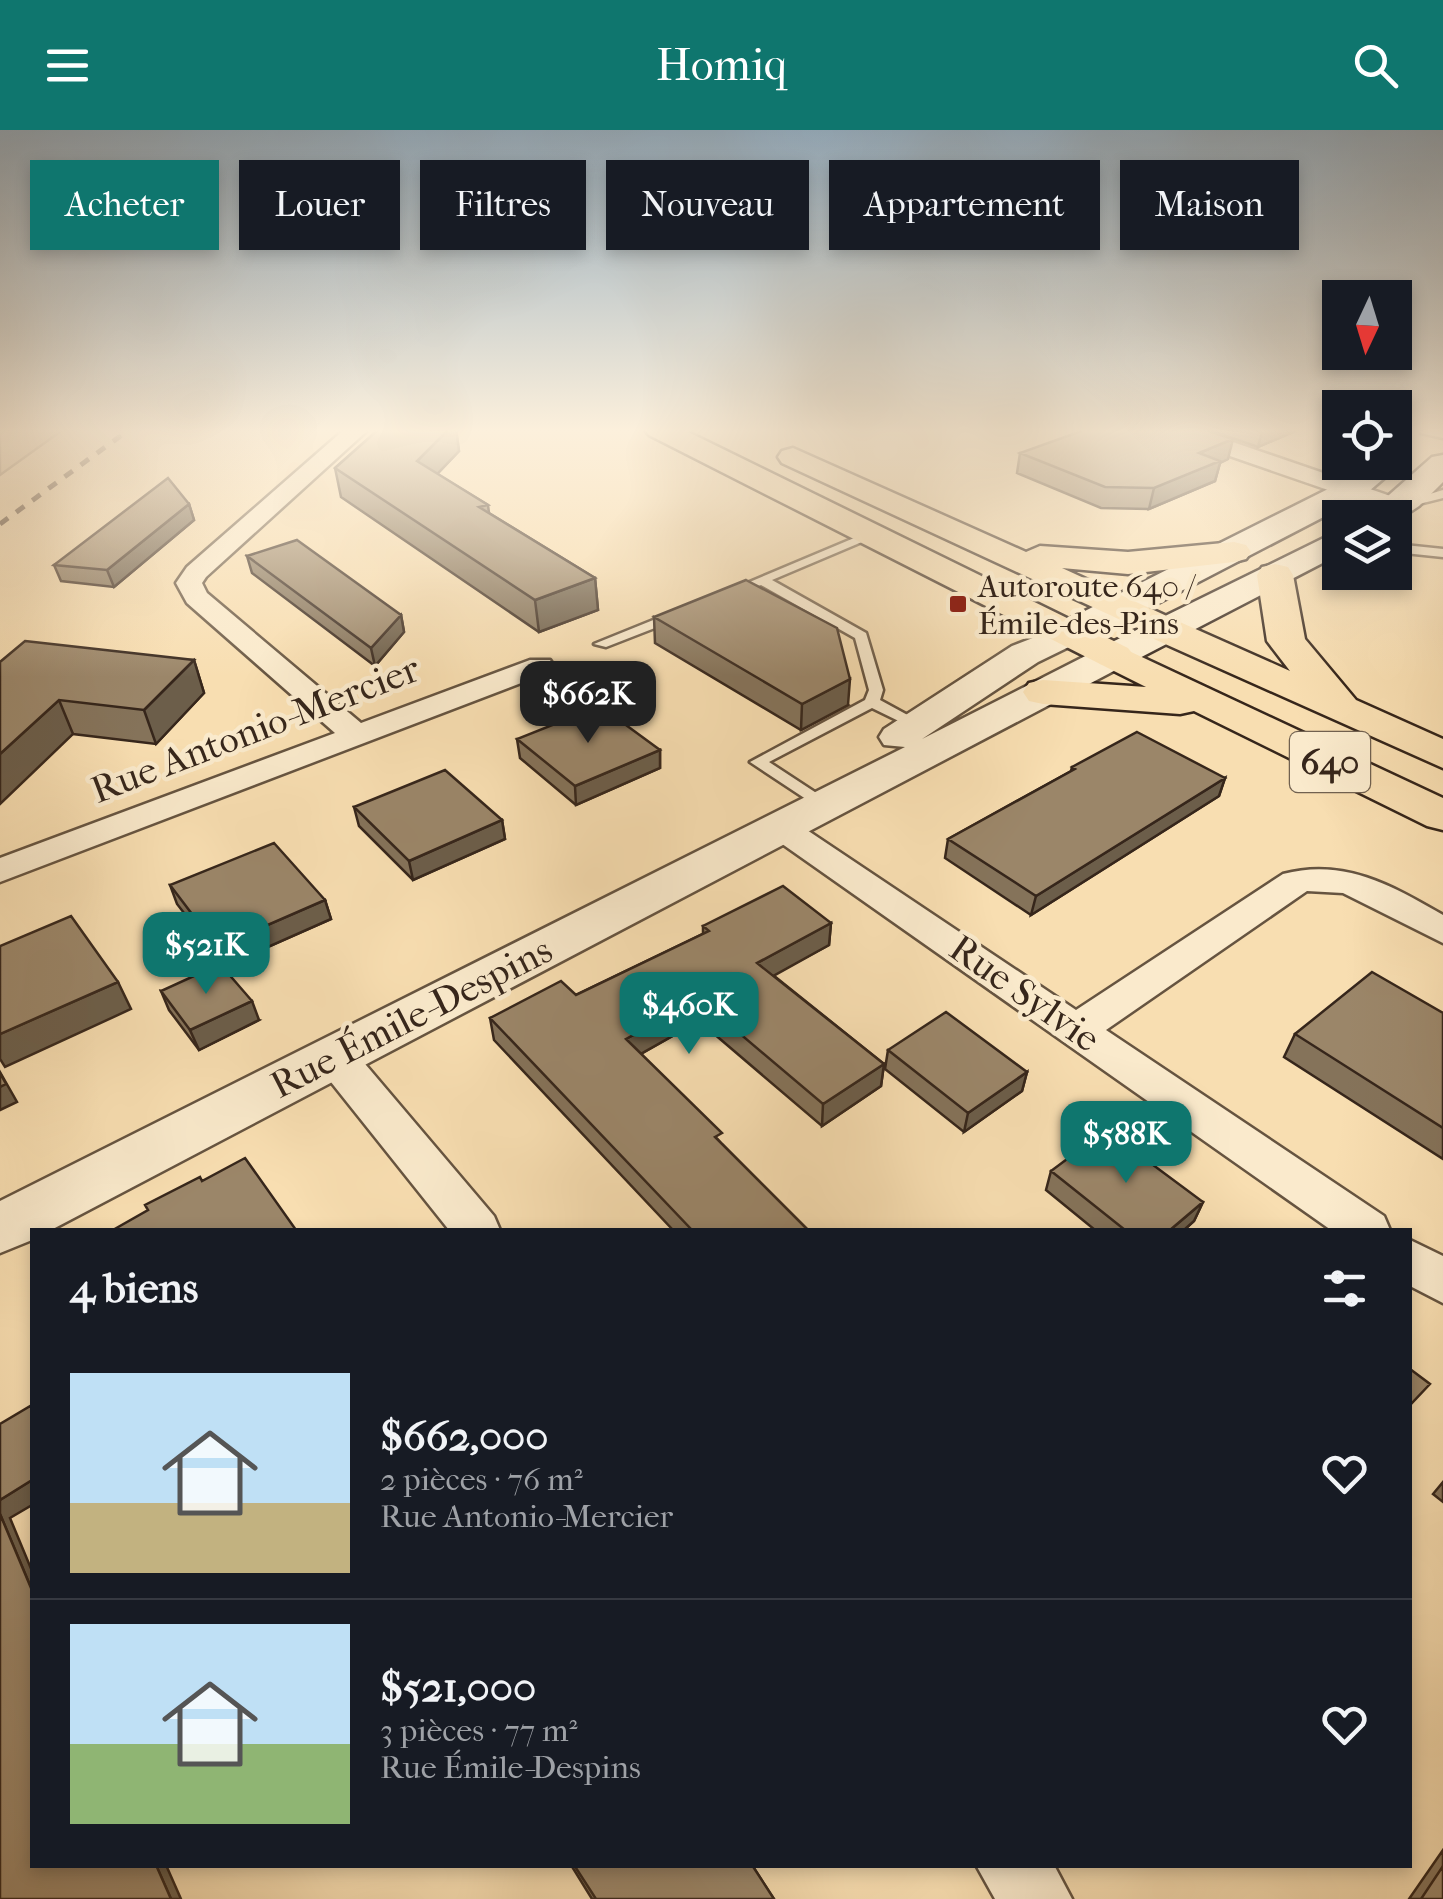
<!DOCTYPE html>
<html lang="fr">
<head>
<meta charset="utf-8">
<style>
	body { margin:0; font-family:"IM FELL French Canon",serif; background:#20242c; color:#f1f3f6; height:100vh; display:flex; flex-direction:column; font-size:38px; white-space:nowrap }
	* { box-sizing:border-box; margin:0 }
	p { font-size:32px; color:#9ea1a6 }
	.icon { flex:none; width:55px; height:55px; fill:none; stroke:currentColor; stroke-width:2; stroke-linecap:round; stroke-linejoin:round }
	.map { position:relative; flex:1; overflow:hidden }
	.side { position:absolute; left:30px; top:1098px; width:1382px; height:640px; display:flex; flex-direction:column; background:#171b24; border-radius:0px; box-shadow:0 5px 15px #0003 }
	.side>* { flex:none }
	.banner { position:absolute; left:30px; top:30px; width:1385px; height:90px; display:flex; gap:20px }
	.needle { width:65px; rotate:184deg }
	.tools { position:absolute; left:1322px; top:150px; display:grid; gap:20px }
	.tools a { display:grid; place-items:center; width:90px; height:90px; border-radius:0px; background:#171b24; box-shadow:0 5px 15px #0003; font-size:50px }
	.price { position:absolute; translate:-50% -85px; padding:0 22px; border-radius:20px; background:#0f766e; color:#fff; font-size:32px; line-height:65px; filter:drop-shadow(0 2px 5px #0008) }
	.price::after { content:''; position:absolute; left:50%; top:60px; width:30px; height:22px; margin-left:-15px; background:inherit; clip-path:polygon(0 0,100% 0,50% 100%) }
	.price.on { background:#222; color:#fff }
	ul { padding:0; list-style:none }
	li { display:flex; align-items:center; gap:30px; height:250px; padding:0 40px }
	li+li { border-top:2px solid #363941 }
	li span { display:grid; place-items:center; flex:none; width:280px; height:200px; border-radius:0px; color:#555 }
	li>.icon { margin-inline-start:auto }
	span .icon { width:120px; height:120px; fill:#fffc; stroke-width:1 }
	li b { font-size:42px }
	h2 { display:flex; justify-content:space-between; align-items:center; height:120px; padding:0 40px; font-size:42px }
	.pill { padding:0 35px; border-radius:0px; background:#171b24; box-shadow:0 5px 15px #0003; font-size:35px; line-height:90px }
	.pill.on { background:#0f766e; color:#fff }
	header { display:flex; justify-content:space-between; align-items:center; height:130px; padding:0 40px; background:#0f766e; color:#fff; font-size:45px; font-weight:600 }
	.map>svg:first-child { display:block }
	.green { fill:#d7bf98; stroke:#86725a; stroke-width:2.5 }
	.lines { fill:none; stroke-linecap:round; stroke-linejoin:round }
	.service-casing { stroke:#665440; stroke-width:5 }
	.minor-casing { stroke:#665440; stroke-width:5 }
	.tertiary-casing { stroke:#665440; stroke-width:5 }
	.secondary-casing { stroke:#36261b; stroke-width:5 }
	.primary-casing { stroke:#36261b; stroke-width:5 }
	.motorway-casing { stroke:#36261b; stroke-width:5 }
	.service { fill:#faeacc; fill-rule:evenodd }
	.minor { fill:#faeacc; fill-rule:evenodd }
	.tertiary { fill:#faeacc; fill-rule:evenodd }
	.secondary { fill:#faeacc; fill-rule:evenodd }
	.primary { fill:#f8deb1; fill-rule:evenodd }
	.motorway { fill:#f8deb1; fill-rule:evenodd }
	.rail { stroke:#36261b; stroke-width:5; stroke-dasharray:10 10; stroke-linecap:butt }
	.wall { fill:#85735a; stroke:#36261b; stroke-width:2.5 }
	.shaded-wall { fill:#6c5e4a; stroke:#36261b; stroke-width:2.5 }
	.building { fill:#9b8669; stroke:#36261b; stroke-width:2.5 }
	.poi-dot { fill:#8f2418; stroke:#faeacc; stroke-width:4 }
	.labels { text-anchor:middle; stroke-width:9; stroke-linejoin:round; paint-order:stroke }
	.far-poi-label { font-size:32px; fill:#36261b; stroke:#faeacc; text-anchor:start }
	.shield { fill:#faeacc; stroke:#716150; stroke-width:2.5 }
	.shield-label { font-size:35px; font-weight:bold; fill:#36261b }
	.street-label { font-size:38px; fill:#36261b; stroke:#faeacc }
</style>
</head>
<body>
<header><svg class="icon" aria-label="menu" viewBox="0 0 24 24"><path d="M4 6h16M4 12h16M4 18h16"/></svg>Homiq<svg class="icon" aria-label="search" viewBox="0 0 24 24"><circle cx="10" cy="10" r="6"/><path d="M15 15l6 6"/></svg></header>
<div class="map">
<svg width="1443" height="1769" viewBox="0 0 1443 1769">
	<rect width="100%" height="100%" fill="#f8deb1"/>
	<filter id="stains"><feTurbulence type="fractalNoise" baseFrequency=".002" numOctaves="4"/><feColorMatrix values="0 0 0 0 .2 0 0 0 0 .09 0 0 0 0 .02 0 0 0 .5 -.17"/></filter>
	<radialGradient id="worn" r=".72"><stop offset=".6" stop-color="#630" stop-opacity="0"/><stop offset="1" stop-color="#630" stop-opacity=".3"/></radialGradient>
	<path class="green" d="M0 299H64L0 345Z"/>
	<g class="lines">
		<defs>
			<path id="service" d="M1421 299 1443 302V308L1421 303Z
				M1443 360V368L1403 378 1397 374Z
				M866 403 876 406 772 450 866 503 883 560 880 570 924 594 916 599 911 597 872 578 769 632 827 670V678L821 679 750 632 865 570 869 560 855 508 761 455 728 468 721 464Z
				M1395 414 1443 419V427L1395 422Z
				M678 480 685 484 683 487 606 517 594 514Z"/>
			<path id="minor" d="M345 299H369L206 447 202 453 207 463 361 593 530 530H550L554 536 550 542 0 752V728L335 603 187 473 176 453 187 437Z
				M1163 299H1195L1405 371 1409 376 1405 381H1389L1166 304Z
				M780 687 792 690 1076 880 1283 744C1344 728 1391 755 1443 785V813L1343 763 1307 761 1106 900 1384 1086 1390 1100H1331L768 704 763 697 768 690Z
				M334 911 349 915 494 1086 500 1100H449L319 937 313 926 319 915Z
				M1410 1110 1443 1126V1173L1410 1156Z
				M976 1735H1054L1072 1769H995Z"/>
			<path id="tertiary" d="M1069 494 1081 497 1086 504 1081 511 1038 532 922 609 1101 518 1114 515 1127 518 1132 526 1127 534 51 1100H32V1110L0 1123V1071L905 617 884 615 879 607 884 599 1012 516Z"/>
			<path id="secondary" d="M1395 324 1403 332 1362 367 1083 512 1069 516 1055 512 1050 504 1055 496 1340 353 1368 332H1395Z
				M1443 325V352L1419 376 1395 392V388H1363L1432 327Z
				M1340 400V424L1128 534 1114 538 1100 534 1094 526 1100 518Z"/>
			<path id="primary" d="M644 299H682L1128 518 1134 526 1128 534 1114 538 1100 534 649 305Z
				M793 318 1026 422 1040 416 1128 422 1234 412 1246 415 1251 422 1246 429 1234 432 1128 444 1062 438 1182 493 1187 501 1182 509 1168 512 782 333 778 327 782 321Z"/>
			<path id="motorway" d="M1275 434 1288 437 1293 445 1305 509 1356 570 1443 609V638L1154 509 1149 501 1154 493 1168 490 1182 493 1290 541 1267 511 1257 445 1262 437Z
				M1114 514 1443 668V700L1427 696 1194 581 1180 584 1043 574 1029 571 1023 562 1029 553 1043 550 1146 557 1100 534 1094 526 1100 518Z"/>
		</defs>
		<use href="#service" class="service-casing"/>
		<use href="#minor" class="minor-casing"/>
		<use href="#tertiary" class="tertiary-casing"/>
		<use href="#secondary" class="secondary-casing"/>
		<use href="#primary" class="primary-casing"/>
		<use href="#motorway" class="motorway-casing"/>
		<use href="#service" class="service"/>
		<use href="#minor" class="minor"/>
		<use href="#tertiary" class="tertiary"/>
		<use href="#secondary" class="secondary"/>
		<use href="#primary" class="primary"/>
		<use href="#motorway" class="motorway"/>
		<path class="rail" d="M0 394 130 299"/>
	</g>
	<path class="wall" d="M379 299H456L459 321 437 344 488 375 489 383 595 448 598 480 539 502 341 367 335 338Z
		M1206 299H1300L1258 317Z
		M1020 323 1228 329 1220 333 1215 351 1149 379 1101 378 1017 343Z
		M189 374 194 390 114 457 61 451 54 435Z
		M247 426 401 485 404 502 375 536 252 443Z
		M654 487 848 575 801 600 655 513Z
		M194 530 204 563 156 614 73 604 0 532Z
		M517 609 660 620V638L576 675 520 628Z
		M1072 637 1225 648 1219 666 1031 785 945 728 948 709 1071 641Z
		M354 677 502 690 505 709 413 750 359 696Z
		M170 755 325 770 331 789 225 836 177 774Z
		M831 793 829 815 773 845 884 934 881 956 822 996 699 891 641 924 722 1014 808 1100H673L494 910 490 888 576 865 703 804V796Z
		M161 861 259 890 199 920 169 880Z
		M1443 883V1029L1284 927 1295 904Z
		M888 920 1027 942 1022 961 964 1002 885 939Z
		M1051 1041 1203 1072 1194 1091 1184 1100H1095L1046 1060Z
		M1443 1352V1372L1433 1364Z
		M1443 1720V1769H1409Z
		M571 1735H752L774 1769H592Z"/>
	<path class="shaded-wall" d="M449 299H456L459 321 422 360 417 331Z
		M1263 299H1300L1258 317Z
		M1233 309 1228 329 1220 333 1215 351 1149 379 1154 358 1199 323Z
		M189 374 194 390 114 457 107 440Z
		M595 448 598 480 539 502 535 470Z
		M401 485 404 502 375 536 371 518Z
		M194 530 204 563 156 614 144 580Z
		M850 549 848 575 801 600 802 574Z
		M59 570 73 604 0 674V624Z
		M660 620V638L576 675 575 656Z
		M1225 648 1219 666 1031 785 1036 766Z
		M502 690 505 709 413 750 409 731Z
		M325 770 331 789 225 836 217 817Z
		M831 793 829 815 757 855V833Z
		M118 852 131 879 5 937 0 929V904Z
		M699 869V891L628 931 626 909Z
		M252 871 259 890 199 920 190 900Z
		M884 934 881 956 822 996 823 974Z
		M0 942 17 972 0 980Z
		M1027 942 1022 961 964 1002 968 983Z
		M1203 1072 1194 1091 1184 1100H1170Z
		M32 1350V1375L10 1388 32 1441V1460L0 1384V1370Z
		M156 1735H166L181 1769H171Z"/>
	<path class="building" d="M379 299H449L417 331 488 375 479 377 595 448 535 470 335 338Z
		M1087 299H1202L1233 309 1199 323 1220 331 1154 358 1105 357 1020 323Z
		M168 348 189 374 107 440 54 435Z
		M297 410 401 485 371 518 247 426Z
		M746 450 837 498 850 549 802 574 654 487Z
		M25 511 194 530 144 580 59 570 0 624V532Z
		M600 576 660 620 575 656 517 609Z
		M1137 602 1225 648 1036 766 948 709 1075 639 1072 637Z
		M445 640 502 690 409 731 354 677Z
		M274 713 325 770 217 817 170 755Z
		M783 756 831 793 757 833 884 934 823 974 699 869 626 909 722 1003 715 1007 808 1100H692L490 888 561 851 576 865 709 801 703 796Z
		M71 786 118 852 0 904V816Z
		M220 834 252 871 190 900 161 861Z
		M1372 842 1443 883V998L1295 904Z
		M946 882 1027 942 968 983 888 920Z
		M0 943 6 954 0 957Z
		M1106 1000 1203 1072 1170 1100H1125L1051 1041Z
		M245 1028 296 1100H113L148 1080 145 1075 200 1047 202 1051Z
		M1410 1239 1430 1254 1410 1275Z
		M32 1275V1350L0 1370V1294Z
		M0 1384 31 1458 32 1457V1735H156L171 1769H0Z
		M574 1735H752L774 1769H596Z
		M1443 1736V1769H1421Z"/>
	<linearGradient id="sky" x2="0" y2="1"><stop stop-color="#94acbe"/><stop offset="0.55" stop-color="#fcf0dc"/><stop offset="1" stop-color="#fcf0dc" stop-opacity="0"/></linearGradient>
	<rect width="1443" height="547" fill="url(#sky)"/>
	<rect class="poi-dot" x="948" y="464" width="20" height="20" rx="5"/>
	<g class="labels">
		<g class="far-poi-label">
			<text x="978" y="467">Autoroute 640 /<tspan x="978" dy="37">Émile-des-Pins</tspan></text>
		</g>
		<rect class="shield" x="1290" y="602" width="80" height="60" rx="8"/>
		<g class="shield-label">
			<text x="1330" y="644">640</text>
		</g>
		<g class="street-label">
			<text transform="translate(255 599) rotate(-21)" y="13">Rue Antonio-Mercier</text>
			<text transform="translate(1025 863) rotate(35)" y="13">Rue Sylvie</text>
			<text transform="translate(411 887) rotate(-27)" y="13">Rue Émile-Despins</text>
		</g>
	</g>
	<rect width="100%" height="100%" filter="url(#stains)"/>
	<rect width="100%" height="100%" fill="url(#worn)"/>
</svg>
<div class="tools">
<a><svg class="needle" viewBox="-14 -14 28 28"><path d="M0-13l5 13h-10z" fill="#e53935"/><path d="M0 13l5-13h-10z" fill="#9ea1a6"/></svg></a>
<a><svg class="icon" aria-label="locate" viewBox="0 0 24 24"><circle cx="12" cy="12" r="6"/><path d="M12 2v4M12 18v4M2 12h4M18 12h4"/></svg></a>
<a><svg class="icon" aria-label="layers" viewBox="0 0 24 24"><path d="M12 4l9 5-9 5-9-5zM3 14l9 5 9-5"/></svg></a>
</div>
<b class="price on" style="left:588px;top:616px">$662K</b>
<b class="price" style="left:206px;top:867px">$521K</b>
<b class="price" style="left:689px;top:927px">$460K</b>
<b class="price" style="left:1126px;top:1056px">$588K</b>
<div class="banner">
<a class="pill on">Acheter</a>
<a class="pill">Louer</a>
<a class="pill">Filtres</a>
<a class="pill">Nouveau</a>
<a class="pill">Appartement</a>
<a class="pill">Maison</a>
</div>
<section class="side">
<h2>4 biens<svg class="icon" aria-label="filters" viewBox="0 0 24 24"><path d="M4 7h16M4 17h16"/><circle cx="9" cy="7" r="2"/><circle cx="15" cy="17" r="2"/></svg></h2>
<ul>
<li><span style="background:linear-gradient(#bfe0f5 65%,#c2b280 0)"><svg class="icon" aria-label="home" viewBox="0 0 24 24"><path d="M3 11l9-7 9 7M6 9v11h12V9"/></svg></span><div><b>$662,000</b><p>2 pièces · 76 m²</p><p>Rue Antonio-Mercier</p></div><svg class="icon" aria-label="heart" viewBox="0 0 24 24"><path d="M12 20l-8-8c-3-5 5-10 8-4 3-6 11-1 8 4z"/></svg></li>
<li><span style="background:linear-gradient(#bfe0f5 60%,#8fb573 0)"><svg class="icon" aria-label="home" viewBox="0 0 24 24"><path d="M3 11l9-7 9 7M6 9v11h12V9"/></svg></span><div><b>$521,000</b><p>3 pièces · 77 m²</p><p>Rue Émile-Despins</p></div><svg class="icon" aria-label="heart" viewBox="0 0 24 24"><path d="M12 20l-8-8c-3-5 5-10 8-4 3-6 11-1 8 4z"/></svg></li>
</ul>
</section>
</div>
</body>
</html>
